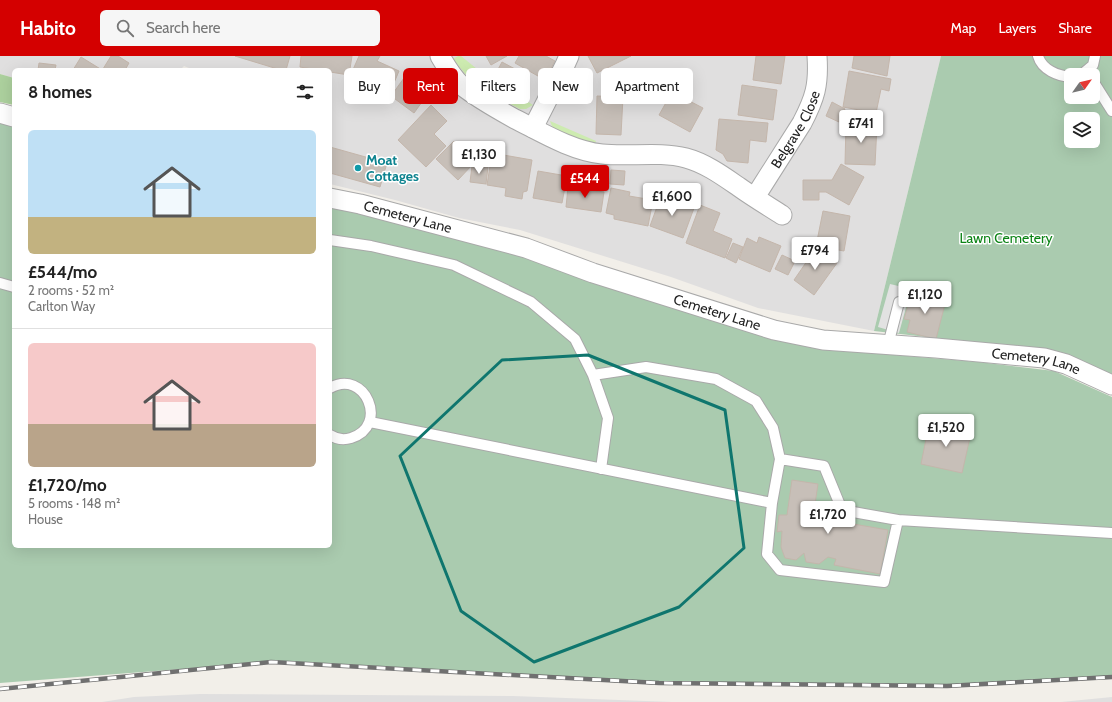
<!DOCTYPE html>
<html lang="en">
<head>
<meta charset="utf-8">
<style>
	body { margin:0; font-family:Cabin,sans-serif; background:#f6f6f6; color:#222; height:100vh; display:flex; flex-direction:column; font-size:15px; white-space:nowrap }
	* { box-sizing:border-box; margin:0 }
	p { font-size:13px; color:#767676 }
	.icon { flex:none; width:22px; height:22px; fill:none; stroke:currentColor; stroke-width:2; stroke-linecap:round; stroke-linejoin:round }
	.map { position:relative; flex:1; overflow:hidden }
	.side { position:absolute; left:12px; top:12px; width:320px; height:480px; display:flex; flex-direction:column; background:#fff; border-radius:6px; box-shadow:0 4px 16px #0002 }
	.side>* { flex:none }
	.guide { position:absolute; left:344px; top:12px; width:380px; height:36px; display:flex; gap:8px }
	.needle { width:26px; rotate:56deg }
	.tools { position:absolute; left:1064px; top:12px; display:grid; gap:8px }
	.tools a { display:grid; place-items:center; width:36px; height:36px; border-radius:6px; background:#fff; box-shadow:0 4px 16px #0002; font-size:20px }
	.price { position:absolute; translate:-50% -34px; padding:0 9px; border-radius:4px; background:#fff; color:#222; font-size:13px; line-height:26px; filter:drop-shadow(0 1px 2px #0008) }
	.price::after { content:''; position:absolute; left:50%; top:24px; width:12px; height:9px; margin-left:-6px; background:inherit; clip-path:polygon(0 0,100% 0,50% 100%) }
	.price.selected { background:#d40000; color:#fff }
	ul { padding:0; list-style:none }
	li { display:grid; align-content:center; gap:8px; height:212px; padding:0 16px }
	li+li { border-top:1px solid #e0e0e0 }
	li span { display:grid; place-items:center; height:124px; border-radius:6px; color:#555 }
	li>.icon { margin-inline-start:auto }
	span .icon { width:72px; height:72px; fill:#fffc; stroke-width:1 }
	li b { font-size:17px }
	h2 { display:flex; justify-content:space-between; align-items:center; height:48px; padding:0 16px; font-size:17px }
	.pill { padding:0 14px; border-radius:6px; background:#fff; box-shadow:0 4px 16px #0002; font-size:14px; line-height:36px }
	.pill.selected { background:#d40000; color:#fff }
	header { display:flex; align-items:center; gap:24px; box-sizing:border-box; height:56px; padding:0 20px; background:#d40000; color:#fff }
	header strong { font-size:19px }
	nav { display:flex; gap:22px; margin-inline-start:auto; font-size:14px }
	.search { width:280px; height:36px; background:#f6f6f6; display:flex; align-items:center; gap:10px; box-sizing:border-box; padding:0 14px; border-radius:6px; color:#767676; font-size:15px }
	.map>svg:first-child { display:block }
	.residential { fill:#e0dfdf }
	.grass { fill:#cdebb0 }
	.forest { fill:#add19e }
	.cemetery { fill:#aacbaf; fill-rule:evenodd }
	.parking { fill:#e2e2e2 }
	.building { fill:#c7bfb8; stroke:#c4b6ab }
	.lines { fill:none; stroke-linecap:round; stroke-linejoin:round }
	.lane-casing { stroke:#a9a9a9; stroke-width:12 }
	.street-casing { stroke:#a9a9a9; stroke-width:21 }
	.lane { stroke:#fff; stroke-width:10 }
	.street { stroke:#fff; stroke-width:19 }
	.rail-casing { stroke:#707070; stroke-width:4.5 }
	.rail { stroke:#fff; stroke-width:3; stroke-dasharray:9; stroke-linecap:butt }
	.marked { fill:none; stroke:#0f766e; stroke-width:3; stroke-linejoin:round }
	.culture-dot { fill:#0f9aa8; stroke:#fff; stroke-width:1.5 }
	.labels { text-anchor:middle; stroke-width:3; stroke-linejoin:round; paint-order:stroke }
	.street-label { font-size:14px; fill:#222; stroke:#fff }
	.culture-label { font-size:14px; font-weight:bold; fill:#0d838f; stroke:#fff; text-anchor:start }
	.park-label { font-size:14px; fill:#0c8416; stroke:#fff }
</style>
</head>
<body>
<header>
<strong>Habito</strong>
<div class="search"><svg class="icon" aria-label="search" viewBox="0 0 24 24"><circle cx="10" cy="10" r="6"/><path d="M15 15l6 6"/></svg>Search here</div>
<nav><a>Map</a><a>Layers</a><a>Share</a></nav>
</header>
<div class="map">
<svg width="1112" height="646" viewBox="0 0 1112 646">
	<rect width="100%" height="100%" fill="#f2efe9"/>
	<path class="residential" d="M0 0H941L874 275 758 252 671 221 520 174 459 162 395 144 330 128V14H194L184 10 180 14H14V22L0 18Z
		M200 638 513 640 672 646H102L134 641Z
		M1112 641V646H1061Z"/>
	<path class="grass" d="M458 0H461L477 13 533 49 526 53H520L491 38 466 19 453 3Z
		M550 65 596 85 595 88C586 86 562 79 555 73 552 71 551 68 550 65Z"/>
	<path class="forest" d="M0 18 14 22V49L0 46Z"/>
	<path class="cemetery" d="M941 0H1112V320L944 283 874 275ZM1071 19H1093V41H1071ZM1071 63H1093V85H1071Z
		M0 67 14 71V490H330V149L452 178 612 231 848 295 979 306 1054 315 1112 341V621L947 630 659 627 271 606 0 627Z"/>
	<path class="parking" d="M890 228 911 233 899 277 878 271Z"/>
	<path class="building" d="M111 0H118L129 7 125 14H106L103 13Z
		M235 0H290L286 14H281Z
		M301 0H352L349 19 330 16V14H318L300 11Z
		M359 0H380L377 5 399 15 391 34 352 16Z
		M486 0H507L491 9Z
		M519 0H546L555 5 545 24 515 7Z
		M588 0H631L597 17Z
		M756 0H785L781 28 753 24Z
		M854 0H890L887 20 852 12Z
		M81 1 102 14H73Z
		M502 6 515 13 508 26 495 19Z
		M39 7 56 9 55 14H38Z
		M849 15 891 23 889 35 881 33 876 57 843 51Z
		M577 19 592 20V34H577Z
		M436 21 446 35 434 43 425 29Z
		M404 22 427 39 414 57 391 40Z
		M742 29 777 34 773 64 738 59Z
		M672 36 703 52 690 76 659 59Z
		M597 40 623 41 621 79 596 78Z
		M832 46 845 53 839 66 826 60Z
		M431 49 447 65 434 78 446 90 426 111 398 84Z
		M719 63 768 67 766 86 750 84 748 107 727 105 723 98 716 94Z
		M846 68 877 69 875 109 845 108Z
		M454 85 464 95 462 97 473 108 458 124 436 103Z
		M330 91 387 107 380 131 330 117Z
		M492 97 532 104 527 135 523 136 522 143 505 140 506 132 487 129Z
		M841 108 864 121 849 149 826 136H819V144H803V124H832Z
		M472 110 488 111 486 128 470 126Z
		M589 113 604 117 601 129 586 126Z
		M611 114 625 115 624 129 610 128Z
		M538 115 567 120 562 147 533 142Z
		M568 131 604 136 601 156 566 151Z
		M611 132 630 136 629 140 653 144 648 170 614 163V159L606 157Z
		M661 140 694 152 683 182 650 170Z
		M700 149 720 157 713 175 732 183 725 202 686 187Z
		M823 155 850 160 844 195 816 190Z
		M759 181 781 190 770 216 739 203 747 182 757 187Z
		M733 187 743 191 736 207 726 202Z
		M816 192 837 207 814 239 794 224Z
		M782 199 795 205 788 219 775 213Z
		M917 236 946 244 936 283 907 276 910 264 904 263 909 246 915 247Z
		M929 368 971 377 962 417 921 408Z
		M792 424 818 428 813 461 888 474 880 518 834 509 836 503 828 501 819 508 806 506 804 497 796 504 785 502 781 491 782 475 777 476 779 459H787Z"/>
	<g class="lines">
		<defs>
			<path id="lane" d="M1038 0C1042 14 1058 20 1071 21
				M1081 19 1093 9 1095 0
				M1093 25 1112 55
				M330 184 371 190 454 209 531 246 575 283 593 319 608 362 601 413
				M0 227 14 231
				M888 289 899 246
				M330 332C365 312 390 370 351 382 344 384 336 383 330 379
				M370 366 772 447 780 403 773 372 756 345 716 323 646 311 593 319
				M780 403 824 410 842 454 898 464 1112 477
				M772 447 767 498 780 514 884 526 898 464"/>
			<g id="street">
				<path d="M440 0C446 10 452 21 461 29 477 42 497 53 515 63 541 76 572 95 602 98 629 101 659 95 686 102 705 107 723 120 739 131 753 141 768 150 782 159"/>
				<path d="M0 57 14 61"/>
				<path d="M533 72 565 9 569 0"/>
				<path id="s1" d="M755 141 802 67C815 42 819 29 817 0"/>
				<path id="s2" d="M330 142 360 148 526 192 593 217 774 274 823 284 936 292 1044 302 1066 308 1112 329"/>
			</g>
		</defs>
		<use href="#lane" class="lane-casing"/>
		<use href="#street" class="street-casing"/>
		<use href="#lane" class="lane"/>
		<use href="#street" class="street"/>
		<defs>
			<path id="rail" d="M0 633 271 606 659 627 947 630 1112 621"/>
		</defs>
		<use href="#rail" class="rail-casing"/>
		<use href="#rail" class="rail"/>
	</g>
	<path class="marked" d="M588 299 725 354 744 492 679 551 534 606 461 555 400 400 502 304Z"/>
	<circle class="culture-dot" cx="358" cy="112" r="4"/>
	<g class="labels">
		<g class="street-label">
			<text dy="5" stroke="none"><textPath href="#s1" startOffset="79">Belgrave Close</textPath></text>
			<text dy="5" stroke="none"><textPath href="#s2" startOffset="80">Cemetery Lane</textPath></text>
			<text dy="5" stroke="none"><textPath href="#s2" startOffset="404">Cemetery Lane</textPath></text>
			<text dy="5" stroke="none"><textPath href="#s2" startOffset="728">Cemetery Lane</textPath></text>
		</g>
		<g class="culture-label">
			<text x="366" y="109">Moat<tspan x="366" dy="16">Cottages</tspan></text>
		</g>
		<g class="park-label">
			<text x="1006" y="187">Lawn Cemetery</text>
		</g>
	</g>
</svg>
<div class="tools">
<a><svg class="needle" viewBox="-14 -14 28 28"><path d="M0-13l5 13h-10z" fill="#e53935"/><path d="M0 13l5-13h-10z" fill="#767676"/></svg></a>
<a><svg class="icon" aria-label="layers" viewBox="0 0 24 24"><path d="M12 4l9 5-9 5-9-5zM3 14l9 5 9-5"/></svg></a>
</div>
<b class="price" style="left:861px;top:88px">£741</b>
<b class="price" style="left:479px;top:119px">£1,130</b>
<b class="price selected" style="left:585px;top:143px">£544</b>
<b class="price" style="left:672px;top:161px">£1,600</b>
<b class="price" style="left:815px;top:215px">£794</b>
<b class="price" style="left:925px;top:259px">£1,120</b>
<b class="price" style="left:946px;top:392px">£1,520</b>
<b class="price" style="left:828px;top:479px">£1,720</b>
<div class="guide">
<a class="pill">Buy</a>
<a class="pill selected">Rent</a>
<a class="pill">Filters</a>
<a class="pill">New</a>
<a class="pill">Apartment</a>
</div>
<section class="side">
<h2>8 homes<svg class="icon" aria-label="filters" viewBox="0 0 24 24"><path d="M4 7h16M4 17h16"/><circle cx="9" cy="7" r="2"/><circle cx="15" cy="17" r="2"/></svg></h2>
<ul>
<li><span style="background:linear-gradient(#bfe0f5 70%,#c2b280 0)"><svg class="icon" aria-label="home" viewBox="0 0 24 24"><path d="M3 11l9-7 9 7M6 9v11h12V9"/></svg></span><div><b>£544/mo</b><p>2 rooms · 52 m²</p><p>Carlton Way</p></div></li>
<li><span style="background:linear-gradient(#f6c9c9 65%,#b9a48a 0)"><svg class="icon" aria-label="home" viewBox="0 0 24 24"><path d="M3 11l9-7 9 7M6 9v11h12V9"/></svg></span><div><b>£1,720/mo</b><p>5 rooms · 148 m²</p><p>House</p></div></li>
</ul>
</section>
</div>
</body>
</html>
